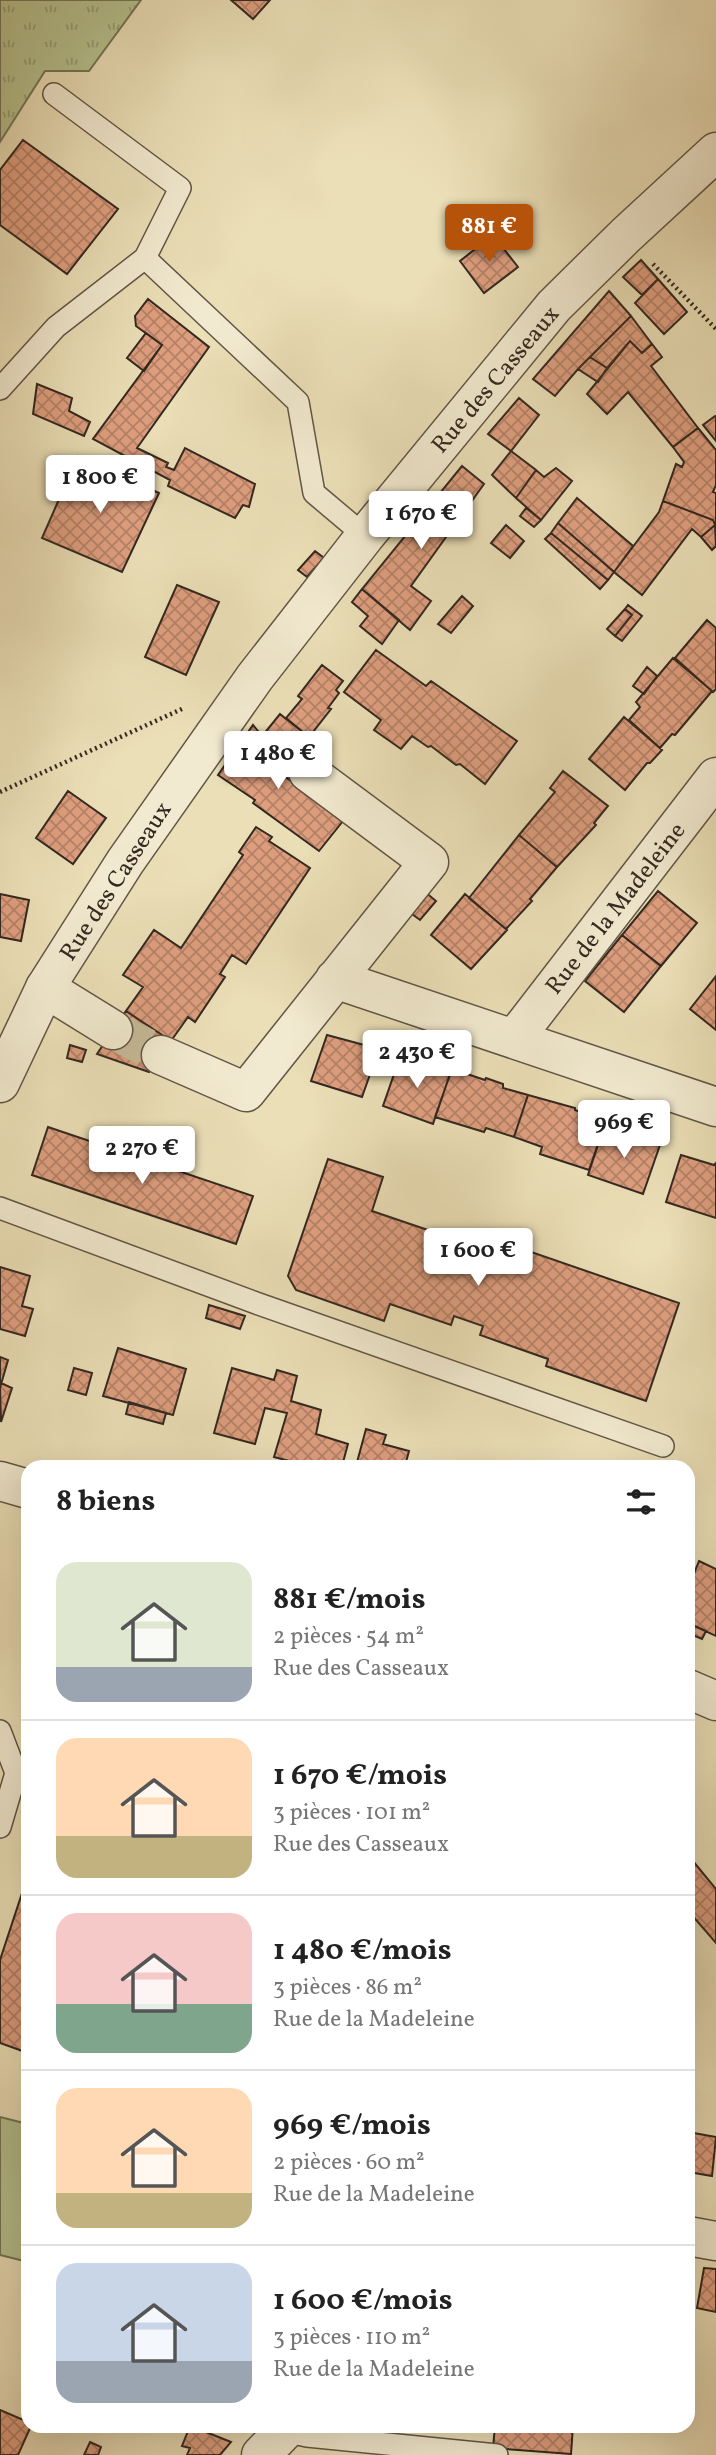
<!DOCTYPE html>
<html lang="fr">
<head>
<meta charset="utf-8">
<style>
	body { margin:0; font-family:Vollkorn,serif; background:#f6f6f6; color:#222; height:100vh; display:flex; flex-direction:column; font-size:26px; white-space:nowrap }
	* { box-sizing:border-box; margin:0 }
	p { font-size:23px; color:#767676 }
	.icon { flex:none; width:38px; height:38px; fill:none; stroke:currentColor; stroke-width:2; stroke-linecap:round; stroke-linejoin:round }
	.map { position:relative; flex:1; overflow:hidden }
	.side { position:absolute; left:21px; top:1460px; width:674px; height:973px; display:flex; flex-direction:column; background:#fff; border-radius:21px; box-shadow:0 7px 28px #0002 }
	.side>* { flex:none }
	.price { position:absolute; translate:-50% -60px; padding:0 16px; border-radius:7px; background:#fff; color:#222; font-size:23px; line-height:46px; filter:drop-shadow(0 2px 4px #0008) }
	.price::after { content:''; position:absolute; left:50%; top:42px; width:21px; height:16px; margin-left:-10px; background:inherit; clip-path:polygon(0 0,100% 0,50% 100%) }
	.price.current { background:#b45309; color:#fff }
	ul { padding:0; list-style:none }
	li { display:flex; align-items:center; gap:21px; height:175px; padding:0 35px }
	li+li { border-top:2px solid #e0e0e0 }
	li span { display:grid; place-items:center; flex:none; width:196px; height:140px; border-radius:21px; color:#555 }
	li>.icon { margin-inline-start:auto }
	span .icon { width:84px; height:84px; fill:#fffc; stroke-width:1 }
	li b { font-size:30px }
	h2 { display:flex; justify-content:space-between; align-items:center; height:84px; padding:0 35px; font-size:30px }
	.map>svg:first-child { display:block }
	.grass { fill:url(#grass-tufts); stroke:#747558; stroke-width:2 }
	.pitch { fill:#b6c28f; stroke:#747558; stroke-width:2 }
	.building { fill:url(#building-cross-hatch); stroke:#332820; stroke-width:2 }
	.lines { fill:none; stroke-linecap:round; stroke-linejoin:round }
	.minor-tunnel { stroke:#c6ba99; stroke-width:38; stroke-dasharray:38 19; stroke-linecap:butt }
	.service-casing { stroke:#615646; stroke-width:24 }
	.minor-casing { stroke:#615646; stroke-width:41 }
	.tertiary-casing { stroke:#615646; stroke-width:41 }
	.path { stroke:#332820; stroke-width:4.5; stroke-dasharray:2 3.5; stroke-linecap:butt }
	.service { stroke:#f2ead0; stroke-width:21 }
	.minor { stroke:#f2ead0; stroke-width:38 }
	.tertiary { stroke:#f2ead0; stroke-width:38 }
	.labels { text-anchor:middle; stroke-width:5; stroke-linejoin:round; paint-order:stroke }
	.street-label { font-size:24px; fill:#332820; stroke:#f2ead0 }
</style>
</head>
<body>
<div class="map">
<svg width="716" height="2455" viewBox="0 0 716 2455">
	<defs>
		<pattern id="grass-tufts" width="24" height="20" patternUnits="userSpaceOnUse" patternTransform="scale(1.75)"><rect width="24" height="20" fill="#b6c28f"/><path d="M3 7l-1-3M5 7V3M7 7l1-3M15 17l-1-3M17 17v-4M19 17l1-3" fill="none" stroke="#959e74"/></pattern>
		<pattern id="building-cross-hatch" width="8" height="8" patternUnits="userSpaceOnUse" patternTransform="scale(1.75)"><rect width="8" height="8" fill="#df9f7f"/><path d="M0 0l8 8M0 8l8-8" fill="none" stroke="#b58268"/></pattern>
	</defs>
	<rect width="100%" height="100%" fill="#ebdfb7"/>
	<filter id="stains"><feTurbulence type="fractalNoise" baseFrequency=".00286" numOctaves="4"/><feColorMatrix values="0 0 0 0 .2 0 0 0 0 .09 0 0 0 0 .02 0 0 0 .5 -.17"/></filter>
	<radialGradient id="worn" r=".72"><stop offset=".6" stop-color="#630" stop-opacity="0"/><stop offset="1" stop-color="#630" stop-opacity=".3"/></radialGradient>
	<path class="grass" d="M0 0H141L89 71H45L0 142Z"/>
	<path class="pitch" d="M0 2117 28 2124V2262L0 2255Z"/>
	<path class="building" d="M231 0H270L253 19Z
		M23 140 118 209 67 274 0 225V170Z
		M493 235 518 267 484 293 460 261Z
		M641 260 658 279 642 295 623 277Z
		M658 279 687 312 664 334 635 303Z
		M609 291 631 316 578 369 555 396 533 379Z
		M148 299 209 347 137 448 168 463 166 467 174 470 185 448 255 484 249 507 243 505 235 518 168 486 170 480 93 439 162 345 136 326 135 316Z
		M631 316 652 344 642 353 630 341 607 368 590 357Z
		M146 333 162 345 144 371 127 358Z
		M630 341 642 353 652 344 662 357 651 366 698 428 673 447 628 392 607 414 587 394Z
		M590 357 607 368 598 382 578 369Z
		M37 384 72 398 69 411 90 422 84 436 33 414Z
		M519 398 539 415 511 451 488 434Z
		M715 416 716 417V441L703 425Z
		M698 428 716 450V485L713 492 716 493V526L713 520 663 501 676 464 682 467 684 462 673 447Z
		M511 451 536 470 516 498 492 475Z
		M78 456 159 493 122 572 42 538Z
		M462 466 484 484 411 586 431 601 410 630 362 589Z
		M556 468 572 481 541 520 516 498 536 470 544 477Z
		M577 498 633 546 614 572 558 523Z
		M663 501 713 520 715 525 701 537 692 529 642 595 614 572 659 512Z
		M526 508 541 520 534 527 520 516Z
		M558 523 614 572 608 580 551 533Z
		M506 525 524 541 510 558 491 543Z
		M715 525 716 546 712 550 701 537Z
		M551 533 608 580 600 589 545 539Z
		M315 551 324 558 307 577 298 570Z
		M177 585 219 602 186 675 145 657Z
		M362 589 399 620 382 644 360 626 368 616 352 602Z
		M462 596 473 606 451 633 438 624Z
		M628 605 642 616 622 641 615 636 632 615 625 609Z
		M625 609 632 615 615 636 607 629Z
		M707 620 716 628V689L713 692 675 658Z
		M376 650 426 686 431 681 517 741 485 784 460 764 456 765 431 746 428 747 412 736 401 749 374 730 381 720 344 692Z
		M673 658 712 691 675 735 672 734 660 748 629 720 640 707 636 702Z
		M322 665 343 681 336 690 339 693 328 708 331 709 309 737 286 718 302 699 298 696Z
		M647 667 657 676 644 694 633 686Z
		M280 714 309 737 287 767 263 735Z
		M624 717 662 750 650 763H647L625 790 589 759Z
		M253 725 285 763 278 771 343 821 319 851 253 803 255 800 218 775Z
		M563 771 608 806 594 823 596 825 557 867 519 835 555 792 550 788Z
		M68 791 106 818 73 864 36 838Z
		M256 827 272 837 269 841 310 868 246 964 232 955 220 974 225 977 195 1022 188 1017 171 1041 126 1011 143 987 123 975 154 930 181 948 243 855 239 852Z
		M519 835 557 867 530 899 532 901 506 929 469 898Z
		M424 891 436 901 420 920 408 911Z
		M658 891 697 923 661 966 622 935Z
		M0 894 29 900 21 941 0 937Z
		M465 894 507 930 471 969 431 935Z
		M622 935 661 966 624 1012 585 981Z
		M716 976V1030L690 1009Z
		M126 1011 171 1041 149 1072 97 1054Z
		M327 1035 379 1049 362 1097 311 1081Z
		M70 1045 86 1050 82 1062 67 1058Z
		M400 1057 450 1074 433 1124 383 1106Z
		M452 1069 485 1080 486 1078 503 1084V1088L528 1095 514 1137 486 1128 484 1132 435 1117Z
		M528 1095 575 1108V1110L606 1121 589 1170 540 1154 542 1147 514 1137Z
		M48 1127 253 1196 236 1244 32 1175Z
		M604 1127 660 1145 643 1194 588 1175Z
		M681 1155 714 1165 716 1163V1218L666 1202Z
		M328 1159 383 1177 372 1211 478 1247 480 1245 508 1254 511 1245 679 1303 646 1401 546 1366 548 1359 480 1335 483 1326 454 1316 451 1325 390 1304 384 1321 296 1290 288 1276Z
		M0 1267 30 1276 22 1306 33 1309 25 1336 0 1329Z
		M209 1305 245 1316 240 1329 206 1318Z
		M118 1348 186 1369 173 1415 103 1396Z
		M0 1357 8 1360 0 1388Z
		M74 1368 92 1373 86 1395 68 1390Z
		M232 1368 274 1380 277 1370 297 1376 291 1401 321 1410 316 1434 348 1444 342 1466H308L274 1457 287 1413 265 1408 255 1444 214 1433Z
		M1 1383 12 1388 1 1422 0 1388Z
		M129 1402 166 1413 163 1424 126 1414Z
		M366 1429 386 1435 383 1444 409 1451 405 1466H356Z
		M699 1561 716 1569V1636L688 1623V1588Z
		M688 1623 706 1631 702 1639 688 1633Z
		M688 1855 716 1889V1943L691 1914 688 1917Z
		M28 1875V2053L0 2043V1960Z
		M688 2132 716 2137 712 2176 688 2172Z
		M704 2268 716 2269V2312L697 2308Z
		M0 2410 28 2422V2426H31L18 2455H0Z
		M190 2426H191L231 2442 220 2455H187L190 2448 182 2446Z
		M495 2426H573L571 2454 493 2448Z
		M90 2442 101 2447 98 2455H84Z"/>
	<g class="lines">
		<path class="minor-tunnel" d="M113 1030 161 1055"/>
		<defs>
			<path id="service" d="M54 94 180 188 145 258 298 402 314 493 365 536
				M0 389 56 327 145 258
				M0 1208 256 1303 663 1446
				M0 1731 16 1773 0 1827
				M284 2431 307 2436 497 2455"/>
			<path id="minor" d="M335 979 716 1107
				M45 988 113 1030
				M514 1039 716 777
				M161 1055 246 1092 429 862 308 772
				M0 1481 28 1489
				M688 1689 716 1701
				M688 2236 716 2241
				M261 2455 289 2426"/>
			<path id="tertiary" d="M0 1083 45 988 125 862 255 677 365 536 554 306 626 235 716 152"/>
		</defs>
		<use href="#service" class="service-casing"/>
		<use href="#minor" class="minor-casing"/>
		<use href="#tertiary" class="tertiary-casing"/>
		<path class="path" d="M653 264 716 329
			M0 792 184 708"/>
		<use href="#service" class="service"/>
		<use href="#minor" class="minor"/>
		<use href="#tertiary" class="tertiary"/>
	</g>
	<g class="labels">
		<g class="street-label">
			<text transform="translate(495 379) rotate(-50)" y="8">Rue des Casseaux</text>
			<text transform="translate(115 881) rotate(-57)" y="8">Rue des Casseaux</text>
			<text transform="translate(615 908) rotate(-52)" y="8">Rue de la Madeleine</text>
		</g>
	</g>
	<rect width="100%" height="100%" filter="url(#stains)"/>
	<rect width="100%" height="100%" fill="url(#worn)"/>
</svg>
<b class="price current" style="left:489px;top:264px">881 €</b>
<b class="price" style="left:100px;top:515px">1 800 €</b>
<b class="price" style="left:421px;top:551px">1 670 €</b>
<b class="price" style="left:278px;top:791px">1 480 €</b>
<b class="price" style="left:417px;top:1090px">2 430 €</b>
<b class="price" style="left:624px;top:1160px">969 €</b>
<b class="price" style="left:142px;top:1186px">2 270 €</b>
<b class="price" style="left:478px;top:1288px">1 600 €</b>
<section class="side">
<h2>8 biens<svg class="icon" aria-label="filters" viewBox="0 0 24 24"><path d="M4 7h16M4 17h16"/><circle cx="9" cy="7" r="2"/><circle cx="15" cy="17" r="2"/></svg></h2>
<ul>
<li><span style="background:linear-gradient(#dfe7d0 75%,#9aa5b1 0)"><svg class="icon" aria-label="home" viewBox="0 0 24 24"><path d="M3 11l9-7 9 7M6 9v11h12V9"/></svg></span><div><b>881 €/mois</b><p>2 pièces · 54 m²</p><p>Rue des Casseaux</p></div></li>
<li><span style="background:linear-gradient(#ffd9b3 70%,#c2b280 0)"><svg class="icon" aria-label="home" viewBox="0 0 24 24"><path d="M3 11l9-7 9 7M6 9v11h12V9"/></svg></span><div><b>1 670 €/mois</b><p>3 pièces · 101 m²</p><p>Rue des Casseaux</p></div></li>
<li><span style="background:linear-gradient(#f6c9c9 65%,#7fa58c 0)"><svg class="icon" aria-label="home" viewBox="0 0 24 24"><path d="M3 11l9-7 9 7M6 9v11h12V9"/></svg></span><div><b>1 480 €/mois</b><p>3 pièces · 86 m²</p><p>Rue de la Madeleine</p></div></li>
<li><span style="background:linear-gradient(#ffd9b3 75%,#c2b280 0)"><svg class="icon" aria-label="home" viewBox="0 0 24 24"><path d="M3 11l9-7 9 7M6 9v11h12V9"/></svg></span><div><b>969 €/mois</b><p>2 pièces · 60 m²</p><p>Rue de la Madeleine</p></div></li>
<li><span style="background:linear-gradient(#c9d6e8 70%,#9aa5b1 0)"><svg class="icon" aria-label="home" viewBox="0 0 24 24"><path d="M3 11l9-7 9 7M6 9v11h12V9"/></svg></span><div><b>1 600 €/mois</b><p>3 pièces · 110 m²</p><p>Rue de la Madeleine</p></div></li>
</ul>
</section>
</div>
</body>
</html>
